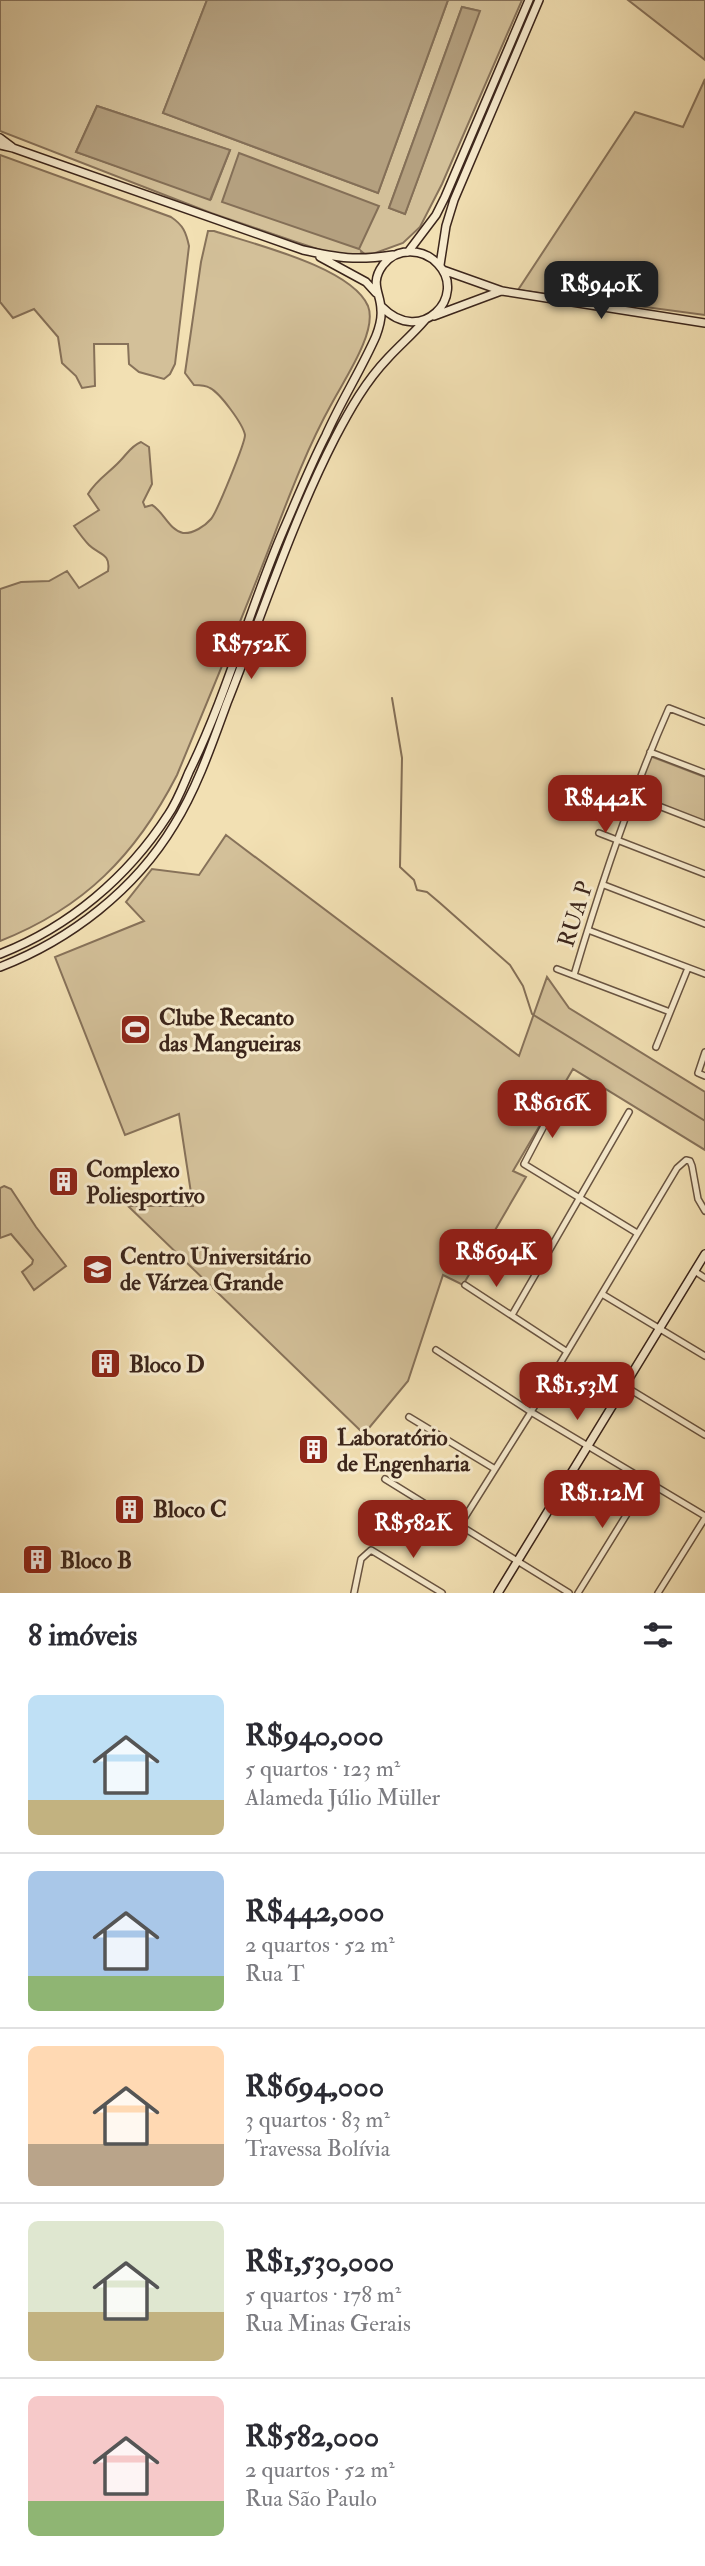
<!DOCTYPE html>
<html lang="pt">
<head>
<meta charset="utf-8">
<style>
	body { margin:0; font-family:"IM FELL Double Pica",serif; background:#f2f2f3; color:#2b2b33; height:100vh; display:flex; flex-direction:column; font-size:26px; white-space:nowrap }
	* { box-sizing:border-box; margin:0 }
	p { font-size:23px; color:#7c7c81 }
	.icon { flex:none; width:38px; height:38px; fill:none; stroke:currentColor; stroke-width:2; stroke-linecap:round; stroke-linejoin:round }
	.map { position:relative; height:1593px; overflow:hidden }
	.drawer { display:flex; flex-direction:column; background:#fff; flex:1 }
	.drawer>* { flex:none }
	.price { position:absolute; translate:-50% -60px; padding:0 16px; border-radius:14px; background:#8f2418; color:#fff; font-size:23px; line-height:46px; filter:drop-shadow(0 2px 4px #0008) }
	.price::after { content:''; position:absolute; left:50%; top:42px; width:21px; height:16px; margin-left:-10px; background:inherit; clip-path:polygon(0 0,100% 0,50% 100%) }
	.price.active { background:#222; color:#fff }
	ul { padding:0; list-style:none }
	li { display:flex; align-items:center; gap:21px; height:175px; padding:0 28px }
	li+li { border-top:2px solid #e1e1e2 }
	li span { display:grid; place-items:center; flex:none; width:196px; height:140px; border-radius:10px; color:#555 }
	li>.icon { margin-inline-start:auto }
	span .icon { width:84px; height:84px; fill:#fffc; stroke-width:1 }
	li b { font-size:30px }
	h2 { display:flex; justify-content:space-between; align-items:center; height:84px; padding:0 28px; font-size:30px }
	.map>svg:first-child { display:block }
	.green { fill:#d3c099; stroke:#87725a; stroke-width:2; fill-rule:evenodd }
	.water { fill:#b4a07f; stroke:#846f57; stroke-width:2 }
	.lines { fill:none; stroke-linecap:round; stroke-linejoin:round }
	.stream { stroke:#846f57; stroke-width:2 }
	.street-casing { stroke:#695441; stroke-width:8 }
	.secondary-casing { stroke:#3b251b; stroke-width:10 }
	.street { stroke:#f7ebce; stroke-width:5 }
	.secondary { stroke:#f7ebce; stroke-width:7 }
	.labels { text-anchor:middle; stroke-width:6; stroke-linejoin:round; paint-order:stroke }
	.street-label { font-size:23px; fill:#3b251b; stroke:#f7ebce }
	.poi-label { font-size:23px; font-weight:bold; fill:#3b251b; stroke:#f7ebce; text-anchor:start }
</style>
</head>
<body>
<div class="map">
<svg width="705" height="1593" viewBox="0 0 705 1593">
	<rect width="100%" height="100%" fill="#f2e0b3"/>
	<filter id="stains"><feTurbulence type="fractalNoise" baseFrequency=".00286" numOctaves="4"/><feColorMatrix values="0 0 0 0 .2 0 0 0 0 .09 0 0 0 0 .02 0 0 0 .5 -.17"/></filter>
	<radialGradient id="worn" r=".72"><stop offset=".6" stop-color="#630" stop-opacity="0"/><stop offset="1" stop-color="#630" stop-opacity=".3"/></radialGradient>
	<path class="green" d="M0 0H207L163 113 378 193 448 0H522L442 184 420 227 403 243 367 256 361 251 362 255H336L296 242 211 213 0 131ZM462 7 479 11 405 214 389 208ZM97 106 230 150 211 199 76 152Z
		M628 0H705V60Z
		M705 79V315L518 290 635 112 683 127Z
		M0 155 171 217C183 225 186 232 189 246L175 364 170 374 164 379 139 372 129 364 128 344H94L95 386 82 388 76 376 62 363 58 337 34 309 13 318 0 302Z
		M208 231H214C253 244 351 267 368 306 378 331 344 380 332 403 303 455 283 513 261 569 234 638 205 707 177 775 136 855 84 908 0 941V589L21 582 49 581 67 571 79 588 108 571C111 553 99 555 89 545 84 540 79 533 74 526L99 510 88 494C97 479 109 473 120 461 127 454 131 446 141 442L149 447 152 484 143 502 145 507 152 505C163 511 170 531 183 533 193 534 205 526 211 519 217 512 245 443 245 435 243 424 220 393 210 388 205 385 200 385 194 385L185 373 201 262Z
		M650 756 705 777V822L635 795Z
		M226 835 519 1056 547 977 569 1008 705 1092V1150L573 1069 513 1171 526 1177 463 1285 443 1275 408 1381 364 1434 128 1206H193L179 1114 125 1135 55 957 144 921 126 902 152 869 199 875Z
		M4 1186 11 1189 36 1227 66 1266 34 1290 22 1272 32 1264 33 1260 11 1234 0 1238V1188Z"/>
	<path class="water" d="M207 0H448L378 193 163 113Z
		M462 7 480 11 405 214 389 208Z
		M97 106 230 150 210 200 76 152Z
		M239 153 379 206 359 249 222 202Z"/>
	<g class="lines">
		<path class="stream" d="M392 698 402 758 400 867 414 880 417 890 427 892 440 903 510 965 523 986 532 1014 705 1121"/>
		<defs>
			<path id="street" d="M650 752 705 773
				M633 796 705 824
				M599 833 705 874
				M604 885 705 924
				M588 930 705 974
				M557 969 670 1012
				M574 975C601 884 631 794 669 708L705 722
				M656 1047 688 968
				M705 1052 698 1073 705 1076
				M556 1103 524 1164 637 1233
				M696 1272 705 1278
				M465 1285 566 1351
				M602 1294 705 1356
				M512 1315 629 1112
				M436 1350 531 1412 705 1516
				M626 1387 705 1435
				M409 1417 495 1469
				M385 1479 569 1593
				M460 1525 531 1412 677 1168 686 1160 690 1161 692 1166 698 1199 705 1211
				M354 1593 361 1559 371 1550 442 1593
				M578 1593 648 1480
				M658 1593 705 1518"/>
			<path id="secondary" d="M0 138 12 147
				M0 145 13 148 303 250C339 258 356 261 393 255
				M408 252 436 215 445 197 529 0
				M320 257 366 282 376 293
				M440 265 446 226 454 200 539 0
				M443 270 502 291 705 323
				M434 316 501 291
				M0 954C69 927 128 877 168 815 177 802 183 786 189 772 227 695 249 610 283 531 297 499 310 466 326 435 341 401 361 370 376 336 379 328 382 319 381 310 381 293 369 284 383 265 397 247 423 248 438 264 468 296 421 347 382 307
				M0 967C70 940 135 890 174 825 197 788 212 744 227 703 262 615 292 522 335 438 350 409 366 381 388 358 400 345 413 334 425 320
				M498 1593 705 1254"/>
		</defs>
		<use href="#street" class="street-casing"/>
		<use href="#secondary" class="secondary-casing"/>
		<use href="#street" class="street"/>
		<use href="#secondary" class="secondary"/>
	</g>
	<defs>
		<symbol id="stadium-square" viewBox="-11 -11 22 22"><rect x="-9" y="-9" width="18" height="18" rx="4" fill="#8f2418" stroke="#f7ebce"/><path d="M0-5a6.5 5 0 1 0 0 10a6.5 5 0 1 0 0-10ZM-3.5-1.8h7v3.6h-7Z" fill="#fff"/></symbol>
		<symbol id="building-square" viewBox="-11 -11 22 22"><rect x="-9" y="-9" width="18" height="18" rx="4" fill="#8f2418" stroke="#f7ebce"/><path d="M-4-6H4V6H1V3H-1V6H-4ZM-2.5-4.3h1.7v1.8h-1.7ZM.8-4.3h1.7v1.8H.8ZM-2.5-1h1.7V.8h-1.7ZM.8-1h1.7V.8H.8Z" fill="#fff"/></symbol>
		<symbol id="university-square" viewBox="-11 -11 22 22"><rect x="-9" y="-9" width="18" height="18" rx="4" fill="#8f2418" stroke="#f7ebce"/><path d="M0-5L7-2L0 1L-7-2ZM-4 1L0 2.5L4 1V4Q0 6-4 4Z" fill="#fff"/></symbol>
	</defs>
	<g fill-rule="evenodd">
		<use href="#stadium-square" x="118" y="1012" width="35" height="35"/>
		<use href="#building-square" x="46" y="1164" width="35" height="35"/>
		<use href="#university-square" x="80" y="1252" width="35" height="35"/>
		<use href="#building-square" x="88" y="1346" width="35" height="35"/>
		<use href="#building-square" x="296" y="1432" width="35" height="35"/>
		<use href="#building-square" x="112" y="1492" width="35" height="35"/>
		<use href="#building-square" x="20" y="1542" width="35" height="35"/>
	</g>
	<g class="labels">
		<g class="street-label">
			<text transform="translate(575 914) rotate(-72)" y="8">RUA P</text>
		</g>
		<g class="poi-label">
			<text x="159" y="1025">Clube Recanto<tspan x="159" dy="26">das Mangueiras</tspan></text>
			<text x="86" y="1177">Complexo<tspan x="86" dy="26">Poliesportivo</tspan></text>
			<text x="120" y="1264">Centro Universitário<tspan x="120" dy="26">de Várzea Grande</tspan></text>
			<text x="129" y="1372">Bloco D</text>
			<text x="337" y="1445">Laboratório<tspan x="337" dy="26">de Engenharia</tspan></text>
			<text x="153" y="1517">Bloco C</text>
			<text x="60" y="1568">Bloco B</text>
		</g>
	</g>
	<rect width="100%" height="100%" filter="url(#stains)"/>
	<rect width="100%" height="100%" fill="url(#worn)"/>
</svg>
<b class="price active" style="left:601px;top:321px">R$940K</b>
<b class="price" style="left:251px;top:681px">R$752K</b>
<b class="price" style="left:605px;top:835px">R$442K</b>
<b class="price" style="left:552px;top:1140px">R$616K</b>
<b class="price" style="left:496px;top:1289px">R$694K</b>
<b class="price" style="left:577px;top:1422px">R$1.53M</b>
<b class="price" style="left:602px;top:1530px">R$1.12M</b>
<b class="price" style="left:413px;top:1560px">R$582K</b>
</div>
<section class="drawer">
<h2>8 imóveis<svg class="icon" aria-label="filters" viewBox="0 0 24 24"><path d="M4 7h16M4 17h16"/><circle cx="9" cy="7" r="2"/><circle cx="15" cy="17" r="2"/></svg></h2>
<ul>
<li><span style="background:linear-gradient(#bfe0f5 75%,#c2b280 0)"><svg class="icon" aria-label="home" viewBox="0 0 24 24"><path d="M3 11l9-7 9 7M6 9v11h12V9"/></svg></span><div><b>R$940,000</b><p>5 quartos · 123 m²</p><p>Alameda Júlio Müller</p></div></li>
<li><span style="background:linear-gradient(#a9c7e8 75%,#8fb573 0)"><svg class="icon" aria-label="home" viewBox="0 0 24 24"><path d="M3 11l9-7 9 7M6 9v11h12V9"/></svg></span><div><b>R$442,000</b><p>2 quartos · 52 m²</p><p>Rua T</p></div></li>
<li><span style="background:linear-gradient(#ffd9b3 70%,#b9a48a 0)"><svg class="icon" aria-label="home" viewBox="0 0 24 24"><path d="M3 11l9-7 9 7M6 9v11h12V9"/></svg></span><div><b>R$694,000</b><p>3 quartos · 83 m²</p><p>Travessa Bolívia</p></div></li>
<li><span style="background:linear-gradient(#dfe7d0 65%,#c2b280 0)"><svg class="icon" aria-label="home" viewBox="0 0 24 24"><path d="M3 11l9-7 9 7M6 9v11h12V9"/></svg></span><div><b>R$1,530,000</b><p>5 quartos · 178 m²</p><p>Rua Minas Gerais</p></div></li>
<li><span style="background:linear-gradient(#f6c9c9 75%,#8fb573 0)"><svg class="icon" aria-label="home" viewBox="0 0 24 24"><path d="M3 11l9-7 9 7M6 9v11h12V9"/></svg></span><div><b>R$582,000</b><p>2 quartos · 52 m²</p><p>Rua São Paulo</p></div></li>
</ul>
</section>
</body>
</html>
